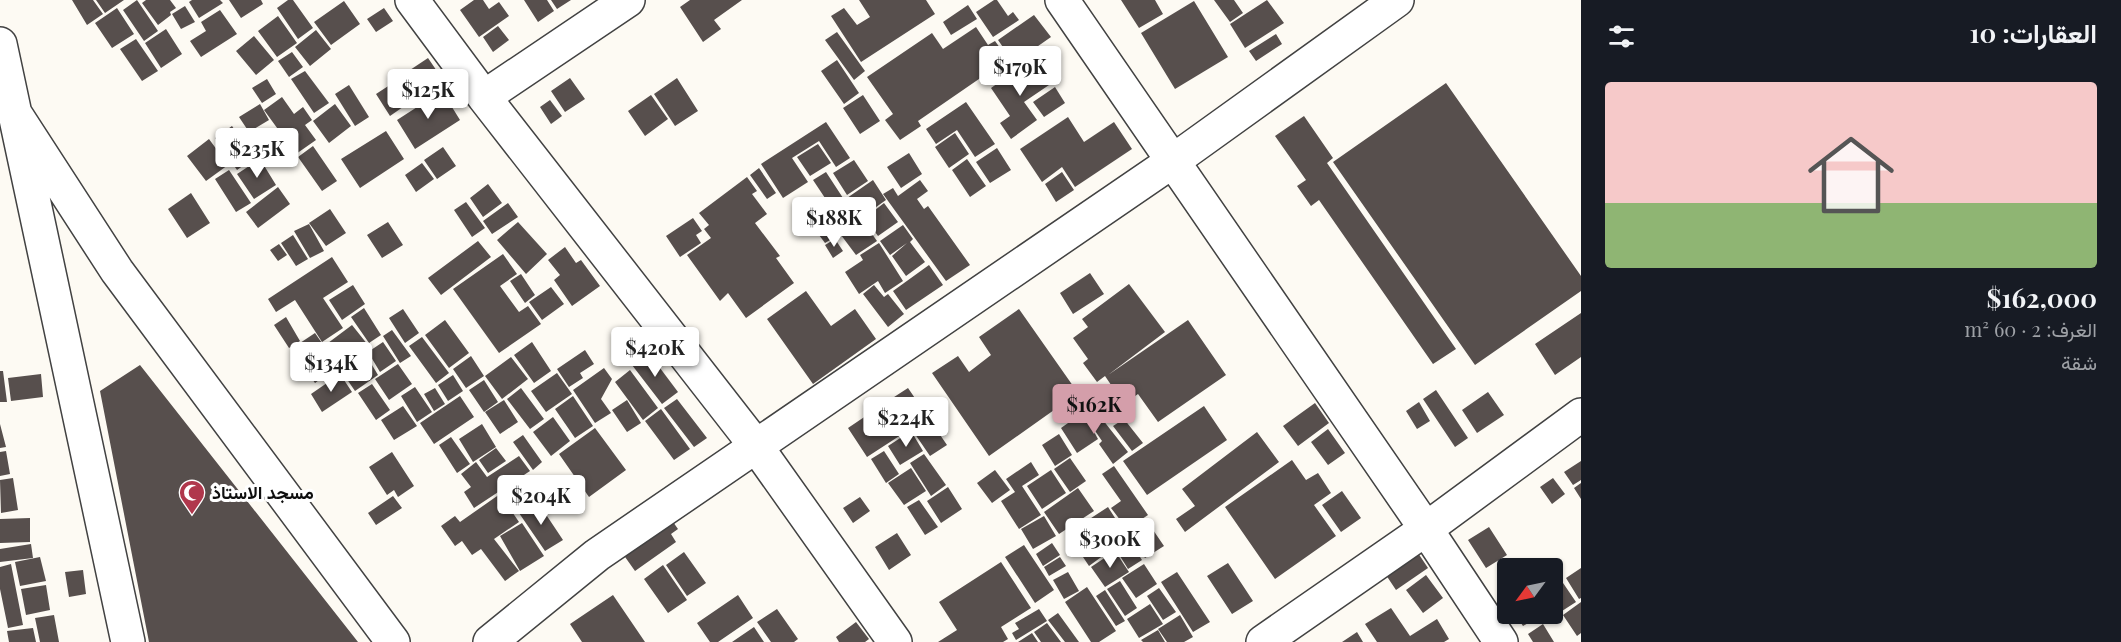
<!DOCTYPE html>
<html lang="ar">
<head>
<meta charset="utf-8">
<style>
	body { margin:0; font-family:"Playfair Display",Vazirmatn,serif; background:#20242c; color:#f1f3f6; direction:rtl; height:100vh; display:flex; flex-direction:column; font-size:22px; white-space:nowrap }
	* { box-sizing:border-box; margin:0 }
	p { font-size:20px; color:#9ea1a6 }
	.icon { flex:none; width:33px; height:33px; fill:none; stroke:currentColor; stroke-width:2; stroke-linecap:round; stroke-linejoin:round }
	.map { position:relative; flex:1; overflow:hidden; direction:ltr }
	.drawer { display:flex; flex-direction:column; background:#171b24; width:540px }
	.drawer>* { flex:none }
	.needle { width:39px; rotate:237deg }
	.fabs { position:absolute; left:1497px; top:558px; display:grid; gap:12px }
	.fabs a { display:grid; place-items:center; width:66px; height:66px; border-radius:6px; background:#171b24; box-shadow:0 2px 4px #0004; font-size:30px }
	.price { position:absolute; translate:-50% -51px; padding:0 14px; border-radius:6px; background:#fff; color:#222; font-size:20px; line-height:39px; filter:drop-shadow(0 2px 3px #0008) }
	.price::after { content:''; position:absolute; left:50%; top:36px; width:18px; height:14px; margin-left:-9px; background:inherit; clip-path:polygon(0 0,100% 0,50% 100%) }
	.price.active { background:#d49eaa; color:#111 }
	ul { padding:0; list-style:none }
	li { display:grid; align-content:center; gap:12px; height:318px; padding:0 24px }
	li span { display:grid; place-items:center; height:186px; border-radius:6px; color:#555 }
	li>.icon { margin-inline-start:auto }
	span .icon { width:108px; height:108px; fill:#fffc; stroke-width:1 }
	li b { font-size:26px }
	h2 { display:flex; justify-content:space-between; align-items:center; height:72px; padding:0 24px; font-size:26px }
	main { display:flex; flex:1; min-height:0 }
	.map>svg:first-child { display:block }
	.building { fill:#574f4d }
	.lines { fill:none; stroke-linecap:round; stroke-linejoin:round }
	.street-casing { stroke:#424242; stroke-width:36 }
	.street { stroke:#fff; stroke-width:33 }
	.labels { text-anchor:middle; stroke-width:6; stroke-linejoin:round; paint-order:stroke }
	.poi-label { font-size:18px; font-weight:bold; fill:#0f0f0f; stroke:#fff; text-anchor:start }
</style>
</head>
<body>
<main>
<section class="drawer">
<h2>العقارات: 10<svg class="icon" aria-label="filters" viewBox="0 0 24 24"><path d="M4 7h16M4 17h16"/><circle cx="9" cy="7" r="2"/><circle cx="15" cy="17" r="2"/></svg></h2>
<ul>
<li><span style="background:linear-gradient(#f6c9c9 65%,#8fb573 0)"><svg class="icon" aria-label="home" viewBox="0 0 24 24"><path d="M3 11l9-7 9 7M6 9v11h12V9"/></svg></span><div><b>$162,000</b><p>الغرف: 2 · 60 m²</p><p>شقة</p></div></li>
</ul>
</section>
<div class="map">
<svg width="1581" height="642" viewBox="0 0 1581 642">
	<rect width="100%" height="100%" fill="#fdfaf3"/>
	<path class="building" d="M72 0H93L103 14 87 25Z
		M96 0H124L105 13Z
		M137 0 158 31 144 41 123 10Z
		M146 0H170L176 8 170 12 171 15 158 25 142 3Z
		M192 0H220L223 3 199 18 189 2Z
		M229 0H261L263 4 241 18Z
		M288 0H293L313 28 298 39 277 8Z
		M474 0H483L489 9 499 2 509 16 479 37 460 10Z
		M524 0H547L554 11 538 22Z
		M551 0H571L557 9Z
		M690 0H742L714 20 721 29 703 42 680 7Z
		M859 0H926L935 14 861 62 831 16 844 8 857 25 870 17Z
		M994 0H997L1008 16 1013 12 1019 20 993 37 976 12Z
		M1121 0H1155L1163 14 1139 28Z
		M1214 0H1234L1243 13 1230 22Z
		M1267 0 1284 23 1245 48 1230 24Z
		M344 1 360 24 331 45 314 22Z
		M1194 1 1228 57 1175 89 1141 33Z
		M968 5 977 19 951 35 943 22Z
		M185 6 195 22 181 29 172 14Z
		M117 8 134 34 112 48 95 23Z
		M384 8 393 21 376 32 367 19Z
		M220 10 237 34 201 57 190 41 206 31 201 22Z
		M1034 15 1051 37 1014 63 998 40Z
		M278 16 297 43 277 57 258 31Z
		M498 26 509 40 493 52 483 37Z
		M976 27 988 45 995 41 1008 59 918 121 921 126 900 140 885 120 893 114 867 77 932 33 943 49Z
		M166 29 182 54 161 68 145 43Z
		M316 30 331 49 310 66 295 47Z
		M837 32 865 71 854 80 825 40Z
		M1276 34 1282 44 1256 61 1249 51Z
		M254 36 274 60 256 75 236 51Z
		M136 39 158 71 142 81 120 49Z
		M292 52 303 67 289 77 278 61Z
		M428 58 443 80 419 96 404 74Z
		M1032 59 1049 85 1024 102 1037 120 1011 139 1000 123 1010 116 991 88Z
		M837 60 859 93 844 104 821 71Z
		M305 71 329 103 314 113 291 79Z
		M570 78 585 99 565 112 551 91Z
		M677 78 698 111 675 126 654 94Z
		M267 79 276 94 262 103 252 88Z
		M399 79 413 100 390 116 376 94Z
		M1446 83 1581 276V291L1475 365 1333 162Z
		M349 85 369 117 355 126 335 94Z
		M1055 87 1065 103 1044 117 1033 102Z
		M442 91 460 120 415 149 397 120Z
		M651 95 668 119 645 136 628 111Z
		M863 95 880 121 860 134 843 108Z
		M282 97 294 114 303 107 312 120 305 125 316 140 296 154 264 110Z
		M550 100 562 116 551 124 540 107Z
		M966 102 995 144 975 157 957 130 936 144 926 129Z
		M260 104 269 120 249 132 239 117Z
		M335 104 351 126 329 143 313 121Z
		M1304 116 1333 158 1327 163 1456 349 1433 364 1319 200 1311 206 1297 186 1306 180 1275 136Z
		M1068 117 1084 142 1114 122 1132 149 1075 187 1062 167 1042 182 1020 149Z
		M826 122 850 158 836 167 819 141 792 158 808 182 783 198 761 164Z
		M232 126 254 158 237 170 215 138Z
		M386 131 404 159 360 188 341 159Z
		M955 133 969 154 949 168 935 147Z
		M209 139 228 165 206 181 187 156Z
		M818 144 831 163 810 176 797 157Z
		M313 146 337 181 322 191 298 157Z
		M443 147 456 166 437 179 424 160Z
		M997 148 1011 170 990 183 976 162Z
		M909 153 922 174 901 188 887 167Z
		M260 159 276 185 254 199 237 174Z
		M967 159 986 186 970 197 952 170Z
		M854 160 868 181 847 195 833 173Z
		M422 163 434 179 416 192 405 175Z
		M759 168 776 193 767 199 750 175Z
		M229 170 251 203 236 212 215 179Z
		M826 172 843 198 831 207 813 180Z
		M1062 172 1074 190 1056 202 1045 184Z
		M747 177 757 191 752 194 767 214 755 223 780 256 776 258 794 283 746 318 728 293 720 301 687 255 711 238 704 229 709 225 699 213Z
		M873 180 886 200 848 227 834 207Z
		M920 180 928 191 917 199 924 209 928 206 970 265 946 281 883 194 893 188 898 196Z
		M488 184 502 203 483 217 470 198Z
		M278 187 290 204 258 228 246 212Z
		M191 193 210 223 187 238 168 209Z
		M466 202 485 228 472 237 454 210Z
		M508 203 518 217 492 234 483 221Z
		M884 203 898 222 878 236 865 218Z
		M330 209 346 233 326 246 309 223Z
		M693 218 702 231 696 235 701 243 680 257 666 236Z
		M862 220 877 241 856 255 841 235Z
		M388 222 403 245 382 258 367 235Z
		M518 222 547 254 526 274 497 240Z
		M309 224 324 251 310 258 294 231Z
		M903 225 913 239 910 242 925 262 906 276 892 256 907 243 890 255 880 241Z
		M832 227 837 236 825 243 819 235Z
		M293 235 308 259 296 266 281 243Z
		M835 239 843 251 833 258 825 245Z
		M478 241 491 257 441 295 428 278Z
		M879 243 903 281 885 293 878 281 859 294 845 272 863 260 860 255Z
		M279 244 287 255 278 261 270 250Z
		M565 247 576 263 581 260 600 286 572 306 554 280 560 275 548 260Z
		M503 254 517 274 500 286 519 312 528 306 541 324 499 353 453 289Z
		M332 257 348 282 323 298 343 328 322 342 295 300 276 312 268 299Z
		M929 265 943 285 906 310 893 291Z
		M1090 273 1104 294 1073 314 1060 293Z
		M521 274 535 295 525 303 510 281Z
		M1129 284 1165 332 1108 375 1188 320 1226 375 1158 422 1138 394 1124 404 1105 376 1097 382 1083 363 1088 359 1073 338 1088 327 1082 319Z
		M353 285 365 304 342 320 329 300Z
		M874 285 884 297 888 294 904 314 888 327 863 294Z
		M551 287 564 304 542 320 529 302Z
		M806 291 831 326 855 309 876 339 813 384 767 319Z
		M364 308 381 335 369 343 351 317Z
		M403 309 419 333 405 343 389 318Z
		M1019 309 1078 393 989 456 932 373 958 356 969 372 991 355 979 337Z
		M1581 313V357L1555 375 1535 344Z
		M286 317 300 341 289 348 274 325Z
		M445 320 469 353 449 368 425 335Z
		M352 325 368 345 315 383 291 349 315 333 324 346Z
		M392 330 411 356 400 363 383 336Z
		M422 337 449 373 436 383 409 346Z
		M383 342 396 361 380 372 368 352Z
		M532 342 551 371 534 383 514 355Z
		M585 350 594 364 580 373 583 378 569 387 557 369Z
		M648 352 678 392 662 404 632 365Z
		M366 355 378 375 355 391 342 372Z
		M471 356 484 376 466 388 453 369Z
		M511 357 528 379 502 399 485 376Z
		M398 364 412 384 389 400 375 379Z
		M140 365 358 642H149L100 391Z
		M604 368 612 379 601 399 611 413 595 423 573 390Z
		M630 370 658 408 643 420 615 382Z
		M0 371H3L7 402H0Z
		M557 373 572 394 546 412 531 391Z
		M41 374 43 397 11 401 8 378Z
		M340 374 352 392 322 412 311 394Z
		M453 375 463 391 448 401 438 385Z
		M484 380 498 402 484 412 469 390Z
		M372 384 390 410 376 420 358 393Z
		M415 387 432 412 417 422 401 396Z
		M435 388 445 404 434 411 424 394Z
		M521 388 544 419 530 429 507 399Z
		M908 388 947 445 930 456 891 399Z
		M1436 390 1468 438 1455 447 1423 399Z
		M1488 392 1504 415 1477 433 1462 410Z
		M460 396 474 417 434 444 420 423Z
		M573 396 593 426 575 438 555 409Z
		M677 399 707 438 694 447 664 408Z
		M504 400 518 422 500 434 485 412Z
		M627 400 641 423 627 432 612 410Z
		M888 401 907 431 867 457 848 428Z
		M1419 402 1430 421 1417 429 1406 411Z
		M1315 403 1329 423 1298 446 1283 426Z
		M403 406 417 426 394 440 381 420Z
		M1092 406 1128 452 1113 464 1099 444 1102 441 1087 419 1098 439 1077 453 1061 428Z
		M1204 406 1227 440 1147 495 1123 461Z
		M661 409 690 449 674 460 645 421Z
		M553 417 570 441 551 456 533 432Z
		M1124 419 1143 443 1132 451 1113 426Z
		M0 424 6 447 0 448Z
		M482 424 496 447 473 462 459 439Z
		M595 428 626 470 589 497 559 454Z
		M1328 429 1345 453 1328 465 1311 442Z
		M911 431 923 451 900 465 888 446Z
		M1257 432 1279 462 1185 532 1176 519 1195 506 1182 489Z
		M1059 434 1072 455 1055 466 1042 445Z
		M523 435 542 462 533 470 513 442Z
		M451 437 470 464 457 473 439 445Z
		M496 448 506 461 488 473 479 460Z
		M6 451 10 474 0 476V452Z
		M884 451 899 474 886 483 871 459Z
		M392 452 414 486 398 497 394 490 387 495 369 467Z
		M924 454 946 485 931 496 910 463Z
		M519 456 530 471 474 508 464 492 471 487 461 474 476 462 487 477Z
		M1070 458 1086 481 1070 492 1054 469Z
		M1292 460 1306 480 1318 473 1331 493 1314 505 1336 536 1275 579 1225 507Z
		M1581 461V480L1573 485 1564 472Z
		M1031 462 1039 475 1022 486 1041 515 1019 529 1001 501 1015 492 1006 479Z
		M1114 466 1148 515 1127 529 1111 508 1121 501 1102 474Z
		M911 468 926 491 904 505 888 483Z
		M995 470 1010 490 992 503 977 483Z
		M1051 470 1066 493 1042 509 1027 486Z
		M13 478 18 510 1 513 0 480Z
		M523 478 538 498 517 513 502 493Z
		M1553 478 1565 494 1552 504 1540 487Z
		M1581 483V499L1574 488Z
		M948 487 962 509 941 523 927 501Z
		M1078 488 1094 511 1059 534 1044 512Z
		M1342 491 1361 518 1341 532 1322 505Z
		M500 494 519 522 494 539 519 571 505 581 481 549 472 555 462 541 455 546 441 526 455 516 460 522Z
		M393 496 402 508 376 525 368 513Z
		M860 497 870 511 853 523 843 508Z
		M919 500 938 527 925 535 907 507Z
		M537 501 563 540 545 551 519 513Z
		M1108 507 1124 532 1101 547 1085 522Z
		M666 512 678 529 671 534 676 542 635 571 618 547Z
		M1044 516 1056 536 1033 549 1021 529Z
		M30 518V542L0 543V519Z
		M522 523 544 556 520 571 500 536Z
		M1083 523 1104 555 1089 566 1067 533Z
		M1149 524 1164 546 1145 558 1131 537Z
		M1489 527 1507 555 1486 568 1468 540Z
		M897 533 911 555 889 570 875 547Z
		M1125 534 1142 560 1128 569 1112 543Z
		M1052 543 1060 555 1043 566 1036 554Z
		M31 544 33 558 0 562V549Z
		M1024 545 1054 590 1035 603 1005 557Z
		M1115 551 1129 572 1105 587 1091 567Z
		M684 552 706 583 687 596 666 565Z
		M1418 553 1428 568 1396 590 1386 575Z
		M40 557 46 581 20 586 15 562Z
		M1060 557 1066 566 1049 576 1044 567Z
		M1001 562 1031 608 1001 627 1008 639 1003 642H938L957 630 939 602Z
		M1228 563 1253 601 1232 614 1207 576Z
		M11 564 23 625 8 628 0 589V567Z
		M1144 564 1157 584 1136 598 1122 578Z
		M663 565 687 600 668 613 644 579Z
		M1581 568V598L1579 599 1566 578Z
		M83 570 86 594 69 597 65 572Z
		M1068 572 1079 591 1064 599 1053 580Z
		M1177 572 1210 622 1193 632 1161 582Z
		M1426 575 1443 598 1423 613 1406 590Z
		M1561 580 1576 602 1562 611 1552 597V585Z
		M1120 581 1137 608 1125 616 1107 589Z
		M46 585 50 610 26 615 21 589Z
		M1087 587 1116 631 1099 642H1091L1065 602Z
		M1159 588 1176 612 1163 620 1147 596Z
		M1105 590 1125 621 1116 626 1096 596Z
		M613 595 645 642H582L570 624Z
		M738 595 753 618 718 642H710L697 623Z
		M1581 602V633L1577 636 1563 615Z
		M1150 604 1163 624 1139 638 1127 619Z
		M1391 608 1410 636 1437 619 1449 639 1444 642H1377L1365 624Z
		M777 609 798 639 794 642H771L757 622Z
		M1039 609 1047 621 1016 640 1012 633 1019 629 1015 623Z
		M1058 613 1079 642H1065L1048 620Z
		M1515 614H1543L1523 626Z
		M54 615 59 642H40L35 618Z
		M1180 615 1193 637 1184 642H1167L1158 629Z
		M856 622 869 639 865 642H839L836 637Z
		M1047 623 1061 642H1041L1034 632Z
		M1543 624 1554 642H1533L1528 634Z
		M754 627 764 642H732Z
		M33 628 36 642H9L7 631Z
		M1158 630 1165 642H1143L1141 640Z
		M1357 632 1363 642H1342Z
		M1032 633 1038 642H1018Z"/>
	<g class="lines">
		<defs>
			<path id="street" d="M412 0 484 97 756 446 895 642
				M1062 0 1426 529 1581 415
				M0 44 128 642
				M484 97 628 0
				M14 112 117 271 393 642
				M490 642 597 555 1173 161 1397 0
				M1263 642 1426 529 1501 642"/>
		</defs>
		<use href="#street" class="street-casing"/>
		<use href="#street" class="street"/>
	</g>
	<defs>
		<symbol id="mosque-pin" viewBox="-11 -11 22 30"><path d="M0 17L-7.5 6A9.5 9.5 0 1 1 7.5 6Z" fill="#b0374c" stroke="#fff"/><path d="M3.5-4.9A6 6 0 1 0 3.5 4.9A5 5 0 1 1 3.5-4.9Z" fill="#fff"/></symbol>
	</defs>
	<g fill-rule="evenodd">
		<use href="#mosque-pin" x="177" y="478" width="30" height="40"/>
	</g>
	<g class="labels">
		<g class="poi-label">
			<text x="212" y="499">مسجد الاستاذ</text>
		</g>
	</g>
</svg>
<div class="fabs">
<a><svg class="needle" viewBox="-14 -14 28 28"><path d="M0-13l5 13h-10z" fill="#e53935"/><path d="M0 13l5-13h-10z" fill="#9ea1a6"/></svg></a>
</div>
<b class="price" style="left:1020px;top:97px">$179K</b>
<b class="price" style="left:428px;top:120px">$125K</b>
<b class="price" style="left:257px;top:179px">$235K</b>
<b class="price" style="left:834px;top:248px">$188K</b>
<b class="price" style="left:655px;top:378px">$420K</b>
<b class="price" style="left:331px;top:393px">$134K</b>
<b class="price active" style="left:1094px;top:435px">$162K</b>
<b class="price" style="left:906px;top:448px">$224K</b>
<b class="price" style="left:541px;top:526px">$204K</b>
<b class="price" style="left:1110px;top:569px">$300K</b>
</div>
</main>
</body>
</html>
